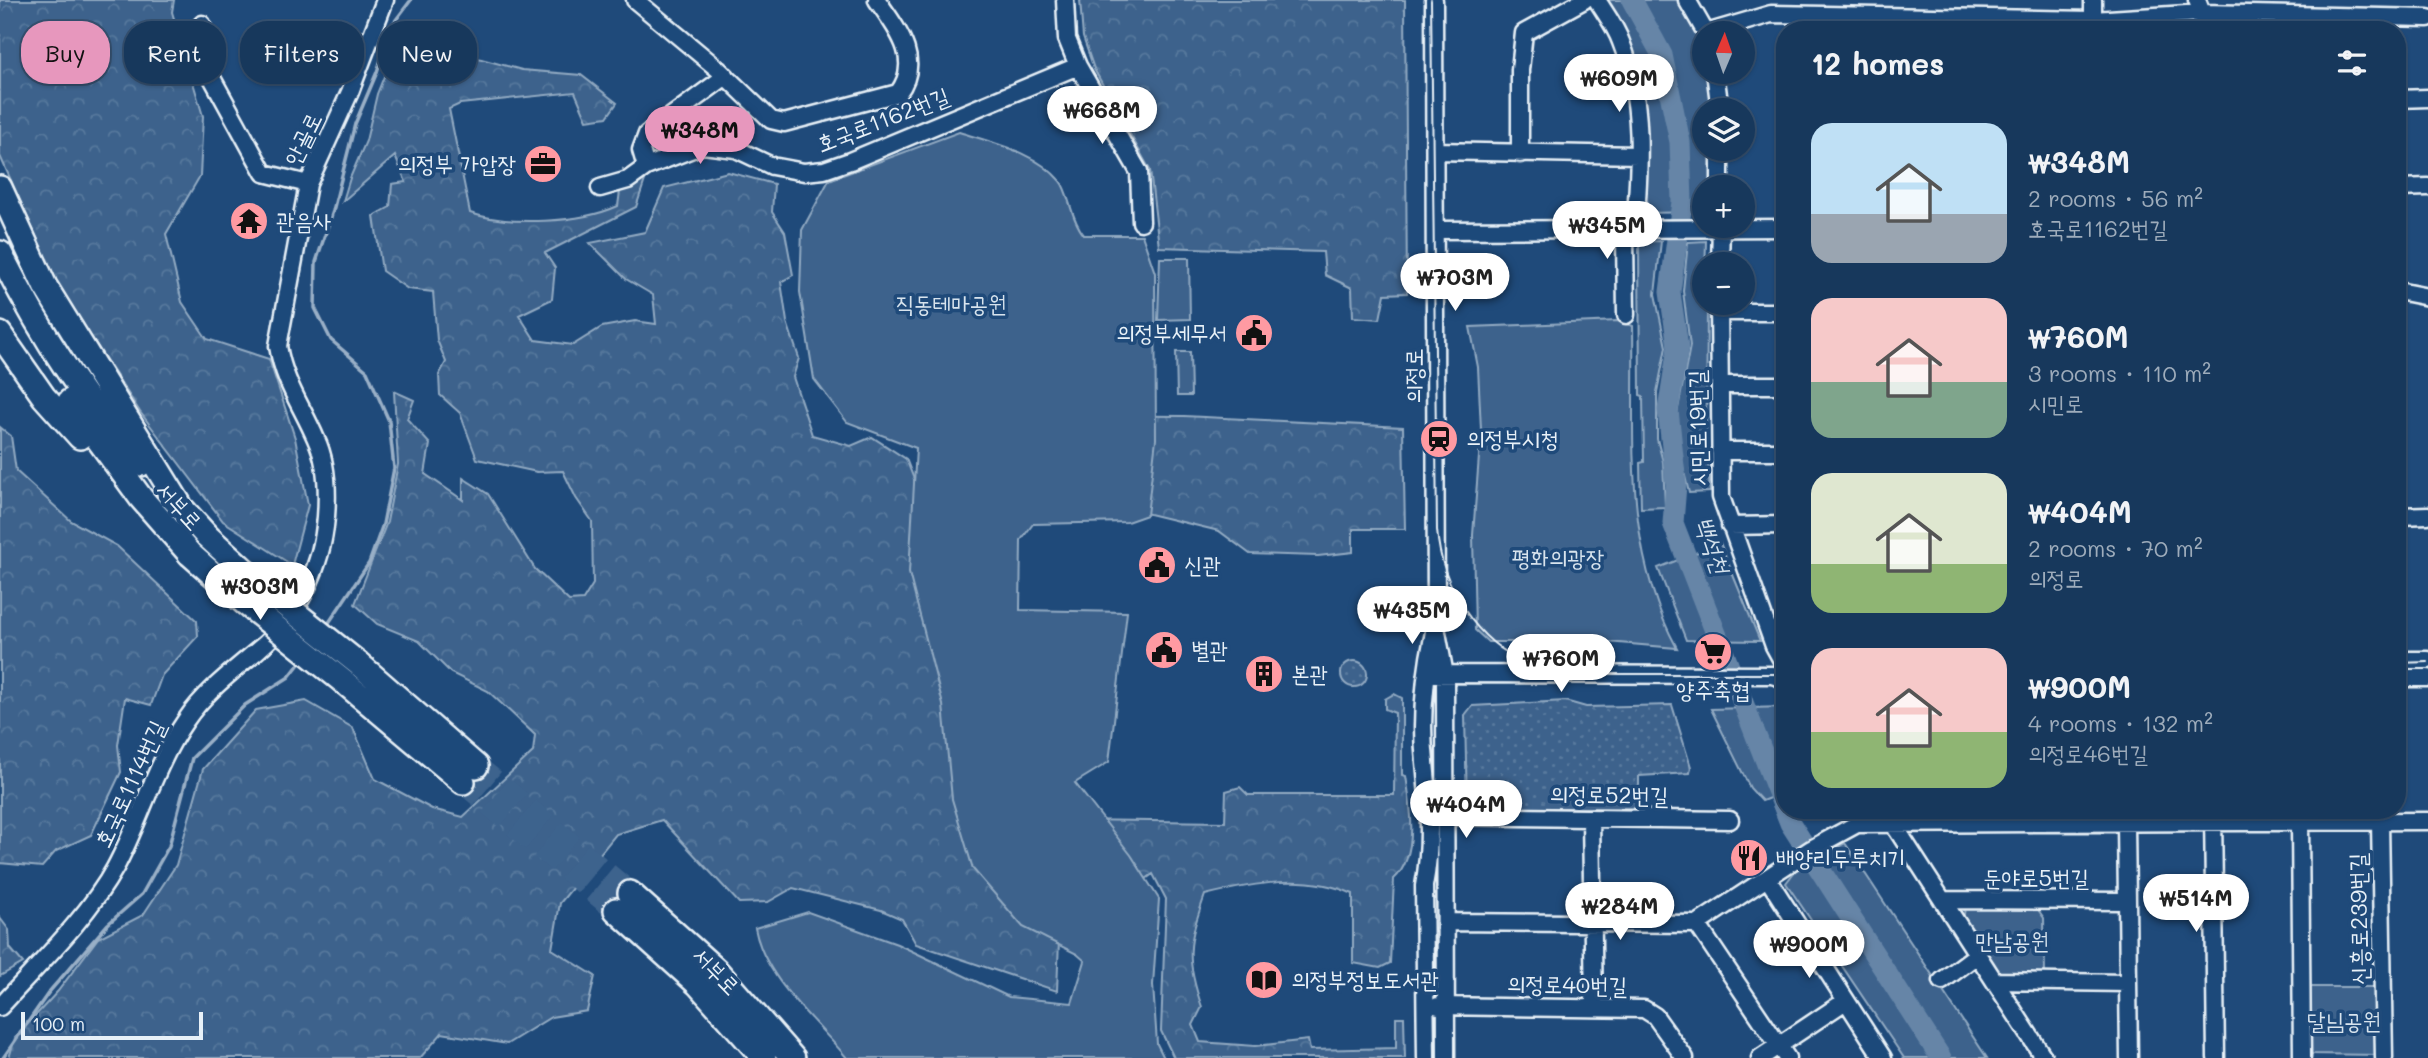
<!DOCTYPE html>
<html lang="en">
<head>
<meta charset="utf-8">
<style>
	body { margin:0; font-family:Mali,"Poor Story",sans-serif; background:#203f62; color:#f1f3f6; height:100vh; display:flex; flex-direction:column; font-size:26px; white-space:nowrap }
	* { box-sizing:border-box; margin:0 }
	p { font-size:23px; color:#9eacbb }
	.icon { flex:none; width:38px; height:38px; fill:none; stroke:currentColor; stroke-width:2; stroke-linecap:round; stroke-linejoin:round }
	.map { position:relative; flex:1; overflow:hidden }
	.sheet { position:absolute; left:1776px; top:21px; width:630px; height:798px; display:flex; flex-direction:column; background:#17385c; border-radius:28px; box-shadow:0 2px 5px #0004,0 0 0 2px #365272 }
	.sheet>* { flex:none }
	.hud { position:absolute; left:21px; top:21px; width:665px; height:63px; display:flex; gap:14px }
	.needle { width:46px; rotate:2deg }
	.tools { position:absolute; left:1692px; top:21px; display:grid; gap:14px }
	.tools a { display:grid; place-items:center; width:63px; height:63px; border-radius:50%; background:#17385c; box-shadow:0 2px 5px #0004,0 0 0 2px #365272; font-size:35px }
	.scale { position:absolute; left:21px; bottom:18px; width:182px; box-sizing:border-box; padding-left:7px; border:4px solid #e8f1f8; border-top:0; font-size:19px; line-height:24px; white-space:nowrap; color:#e8f1f8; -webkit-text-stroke:5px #1f4a7a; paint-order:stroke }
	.price { position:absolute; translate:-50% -60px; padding:0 16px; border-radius:24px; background:#fff; color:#222; font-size:23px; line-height:46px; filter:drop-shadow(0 2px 4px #0008) }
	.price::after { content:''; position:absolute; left:50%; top:42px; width:21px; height:16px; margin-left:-10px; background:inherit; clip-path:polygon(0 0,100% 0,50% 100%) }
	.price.active { background:#e797bd; color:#111 }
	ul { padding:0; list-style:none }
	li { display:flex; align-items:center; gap:21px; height:175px; padding:0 35px }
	li span { display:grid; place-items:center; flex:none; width:196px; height:140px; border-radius:21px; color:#555 }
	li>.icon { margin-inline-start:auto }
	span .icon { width:84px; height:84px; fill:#fffc; stroke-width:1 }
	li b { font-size:30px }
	h2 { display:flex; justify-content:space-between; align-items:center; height:84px; padding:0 35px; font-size:30px }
	.chip { padding:0 24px; border-radius:28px; background:#17385c; box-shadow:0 2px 5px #0004,0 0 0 2px #365272; font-size:24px; line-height:63px }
	.chip.active { background:#e797bd; color:#111 }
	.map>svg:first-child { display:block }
	.grass { fill:url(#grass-dots); stroke:#92aac2; stroke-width:2 }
	.forest { fill:url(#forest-crowns); stroke:#92aac2; stroke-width:2 }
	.park { fill:#3c628c; stroke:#92aac2; stroke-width:2 }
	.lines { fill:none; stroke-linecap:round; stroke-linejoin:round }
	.stream { stroke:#9ab0c7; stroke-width:3.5 }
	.river { stroke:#6685a7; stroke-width:21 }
	.highway-tunnel { stroke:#3d638d; stroke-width:23; stroke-dasharray:23 11; stroke-linecap:butt }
	.minor-casing { stroke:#e8f1f8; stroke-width:21 }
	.highway-casing { stroke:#e8f1f8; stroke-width:28 }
	.minor { stroke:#1f4a7a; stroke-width:16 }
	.highway { stroke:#1f4a7a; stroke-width:23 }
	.tram { stroke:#e8f1f8; stroke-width:2 }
	.highway-bridge-casing { stroke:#e8f1f8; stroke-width:28; stroke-linecap:butt }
	.highway-bridge { stroke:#1f4a7a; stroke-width:23 }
	.labels { text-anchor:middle; stroke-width:7; stroke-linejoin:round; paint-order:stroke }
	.street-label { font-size:23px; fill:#e8f1f8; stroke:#1f4a7a }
	.poi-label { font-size:23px; fill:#e8f1f8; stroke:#1f4a7a; text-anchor:start }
	.park-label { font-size:23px; fill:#d7e3ed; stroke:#1f4a7a }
	.water-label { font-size:24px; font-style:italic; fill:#d4e1ec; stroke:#1f4a7a }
</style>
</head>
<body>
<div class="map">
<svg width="2428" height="1058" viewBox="0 0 2428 1058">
	<defs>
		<pattern id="grass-dots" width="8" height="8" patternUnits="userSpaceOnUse" patternTransform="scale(1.75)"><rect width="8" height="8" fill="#3c628c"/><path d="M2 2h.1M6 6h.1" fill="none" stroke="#58799d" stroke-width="1.8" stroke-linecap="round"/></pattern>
		<pattern id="forest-crowns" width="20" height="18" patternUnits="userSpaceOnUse" patternTransform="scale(1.75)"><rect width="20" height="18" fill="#3c628c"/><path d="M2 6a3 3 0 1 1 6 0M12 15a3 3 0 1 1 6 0" fill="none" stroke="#58799d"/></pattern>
	</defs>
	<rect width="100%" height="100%" fill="#1f4a7a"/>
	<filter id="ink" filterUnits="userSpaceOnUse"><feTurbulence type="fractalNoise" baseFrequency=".0143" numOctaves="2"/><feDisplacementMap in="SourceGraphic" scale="14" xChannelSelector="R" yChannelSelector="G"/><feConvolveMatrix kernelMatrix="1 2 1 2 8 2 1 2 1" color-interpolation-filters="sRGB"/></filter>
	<g filter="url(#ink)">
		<path class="grass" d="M1341 674a13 13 0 1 1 26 0a13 13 0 1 1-26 0Z
			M1565 701 1586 707 1672 705 1691 767 1690 773 1639 776V808H1467L1465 715 1472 706Z"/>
		<path class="forest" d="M0 0H174L172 12 203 116 200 176 166 234 182 302 207 339 269 359 295 438 308 505 292 565 223 521 140 412 59 287 0 156Z
			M1080 0H1405L1407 293 1385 294 1380 319 1353 317 1352 288 1325 275 1323 252 1159 247 1150 170 1094 69 1083 37Z
			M430 45 522 70 581 75 617 103 607 117 587 120 575 92 460 104 449 109 470 213C509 226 581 223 618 206L623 169 645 180 636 207 545 253 555 268 552 299 519 315 535 340 573 345 602 327 635 321 656 324 653 295 626 279 590 243 645 232 664 188 728 172 774 184 772 212 785 232 793 275 781 282 787 322 799 358 793 377 812 435 851 446 872 437 906 459 923 502 1040 415 1184 416 1403 427 1405 529H1353V552L1318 556 1250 554 1219 531 1141 512 1030 521 1016 538 1018 613 1115 615V711L1105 753 1074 770 1075 820 1225 822 1226 791 1240 787 1248 795H1394L1395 713 1385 709V699L1394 694 1402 698V775L1406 776C1411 806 1419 856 1394 879L1390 963 1380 968 1353 963V894C1306 873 1254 883 1205 895 1188 943 1185 958 1202 1007L1193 1025 1200 1042 1255 1046 1308 1040 1310 1050 1396 1048V1017H1404L1405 1058H1174L1161 1031 1166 899 1153 874 1059 940 1057 991 916 944 902 919 881 910 793 888 768 902 739 903 662 820 616 834 560 903 552 949 595 976 587 1011 551 1017 507 1044 442 1033 420 1058H9L15 1038 58 991 98 938 143 915 176 865 203 769 256 710 306 701 353 728 375 779 432 809 463 817 533 752 535 735 488 691 451 673 419 641 377 624 355 604 387 522 398 464 394 391 414 400 407 419 430 444 425 474 463 500V478L488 494 535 569 569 601 583 600 593 584 592 521 576 498 563 471 537 472 477 459 460 413 440 395 439 375 446 362 437 340 433 292 408 289 382 271 374 216 390 207 392 184 406 182 395 156 343 201 350 178 366 141 377 94 395 49Z
			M0 427 11 436 16 471 71 521 117 546 197 621 198 636 162 675 151 705 125 698 118 745 121 772 91 835 56 851 42 867 0 863Z
			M0 918 9 930 10 948 23 963 0 976Z"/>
		<path class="park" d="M1606 0H1680L1697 32 1704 72H1708L1712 110H1704V149H1712L1711 187H1704V212L1643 213 1640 91Z
			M959 132C993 143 1036 152 1060 181 1069 191 1070 218 1084 235H1142L1155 273 1156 439 1147 515 1127 522 1033 524 1021 540 1020 610 1127 612 1109 762 1075 783 1131 855 1159 899 1153 985 1157 1044 1164 1058H847C815 1020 764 978 755 928L808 912 897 944 1009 997 1072 1003 1085 961 1077 954 1023 927 973 869 952 799 943 705 909 573 916 448 847 422 814 379 800 292 802 230 829 180Z
			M1661 241 1655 294 1666 347 1657 392V439L1663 462 1665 507 1641 508 1640 463 1644 462 1643 396 1640 395 1639 242Z
			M1706 241 1704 303H1707L1706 436 1710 492 1689 493 1677 442V414L1690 346 1683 291 1688 242Z
			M1160 258H1189L1190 319 1158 320Z
			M1618 321 1633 326C1635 437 1622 547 1677 648L1607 642H1488L1475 630 1473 535 1481 430 1478 367 1470 327Z
			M1176 352H1190L1191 396H1177Z
			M1720 543 1760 641 1686 640 1658 568Z
			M1785 707V792L1762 801 1750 788 1711 709Z
			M1845 843 1987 1058H1904L1786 883 1796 870Z
			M2036 907 2044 918 2045 975 1996 976 1962 926 1965 908Z
			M2308 987H2379L2381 1055 2308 1054Z"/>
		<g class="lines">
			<path class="stream" d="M326 627 369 563 383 524 394 468 389 421 367 371 331 340 315 308 316 262 333 211 355 124 377 72 392 25 411 0
				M3 1058 49 992 108 924 142 894 169 846 192 758 245 705 289 677 303 659"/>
			<path class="river" d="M1632 0 1662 55 1680 142 1682 202 1670 292 1678 347 1668 410 1676 485 1673 523 1790 823 1941 1058"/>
			<path class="highway-tunnel" d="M476 766 630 893
				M463 782 616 910"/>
			<defs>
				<path id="minor" d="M635 0 718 69 771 120 784 123 898 93C923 60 897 29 877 0
					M1434 0 1436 627 1445 675 1446 1058
					M1597 0C1605 13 1616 27 1621 42 1644 100 1640 166 1635 228L1625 236 1626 315
					M1687 0 1706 33
					M2197 0 2202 13 2204 30
					M2093 20V0
					M202 24 212 78 264 173 308 184
					M1706 33 1771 14 2093 20 2202 13 2428 18
					M1078 66 1139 172 1141 222
					M1715 72 1720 110
					M2398 99 2428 98
					M1720 149V187
					M1435 151 1638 155
					M1520 154V70L1524 33 1584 0
					M646 167 641 150 647 134 726 76
					M600 188 628 180 646 167 703 145 736 149 772 166 804 172 824 170 850 161 1078 66 1067 39 1065 0
					M2398 188 2428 187
					M1436 230 1785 228
					M1720 264 1721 226
					M2398 291 2428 297
					M1719 303 1721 497 1774 646 1785 666
					M1719 312H1785
					M1720 385H1785
					M1720 451H1785
					M2398 516 2428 515
					M1730 526 1785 525
					M2398 660H2428
					M1435 674 1772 675 1785 679
					M2398 678H2428
					M2213 810 2216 1058
					M1445 816 1730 820
					M1591 818 1594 1008
					M2300 821 2302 1058
					M2380 821 2384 1058
					M2126 823 2129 1058
					M1894 825 2044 1058
					M1768 879 1883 1058
					M1944 900 2127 901
					M1448 922 1697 924 1811 849 1857 824 2428 821
					M1697 924 1787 1058
					M1942 981 1978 954
					M1995 981 2128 983
					M1438 1006 1644 1009 1655 1016 1685 1058
					M0 1007C38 965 88 917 115 868 141 820 154 766 186 720 204 693 233 671 258 650 298 617 322 568 326 517 328 491 327 462 316 439 302 406 284 383 278 346L308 184 350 92 385 0
					M1426 1058 1424 886C1432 845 1429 803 1425 762 1420 719 1425 674 1434 632
					M1760 1058 1844 1002"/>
				<path id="highway" d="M0 188 45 286 180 505
					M0 253C38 329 83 402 141 464
					M0 334 44 397 80 437
					M70 401 141 498 190 554
					M169 494 207 536
					M359 664 476 766
					M344 682 463 782
					M630 893 716 970 793 1058
					M616 910 698 984 764 1058"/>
			</defs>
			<use href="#minor" class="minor-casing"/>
			<use href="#highway" class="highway-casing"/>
			<use href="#minor" class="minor"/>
			<use href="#highway" class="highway"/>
			<path class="tram" d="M1431 0 1437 530C1441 584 1475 643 1528 663 1545 670 1563 672 1581 674H1785
				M2398 663 2428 662"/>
			<defs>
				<path id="highway-bridge" d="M207 536 264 588 359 664
					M190 554 244 602 344 682"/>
			</defs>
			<use href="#highway-bridge" class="highway-bridge-casing"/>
			<use href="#highway-bridge" class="highway-bridge"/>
		</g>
	</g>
	<defs>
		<symbol id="office-disc" viewBox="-11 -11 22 22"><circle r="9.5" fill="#ff9aa2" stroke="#1f4a7a"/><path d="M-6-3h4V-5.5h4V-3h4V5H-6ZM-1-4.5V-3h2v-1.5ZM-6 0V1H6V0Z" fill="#111"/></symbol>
		<symbol id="temple-disc" viewBox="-11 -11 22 22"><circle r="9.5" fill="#ff9aa2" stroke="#1f4a7a"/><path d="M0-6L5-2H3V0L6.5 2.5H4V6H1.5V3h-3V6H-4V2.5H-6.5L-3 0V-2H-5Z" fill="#111"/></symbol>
		<symbol id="civic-disc" viewBox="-11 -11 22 22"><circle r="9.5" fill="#ff9aa2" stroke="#1f4a7a"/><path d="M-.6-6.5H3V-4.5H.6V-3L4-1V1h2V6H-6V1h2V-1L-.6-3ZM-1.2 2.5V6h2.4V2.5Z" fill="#111"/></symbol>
		<symbol id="station-disc" viewBox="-11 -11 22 22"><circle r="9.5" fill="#ff9aa2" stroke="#1f4a7a"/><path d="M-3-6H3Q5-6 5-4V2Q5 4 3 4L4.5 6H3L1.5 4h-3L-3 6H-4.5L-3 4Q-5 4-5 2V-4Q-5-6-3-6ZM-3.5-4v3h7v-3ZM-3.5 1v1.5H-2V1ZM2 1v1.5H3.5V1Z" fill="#111"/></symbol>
		<symbol id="supermarket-disc" viewBox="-11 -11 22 22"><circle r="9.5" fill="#ff9aa2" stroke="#1f4a7a"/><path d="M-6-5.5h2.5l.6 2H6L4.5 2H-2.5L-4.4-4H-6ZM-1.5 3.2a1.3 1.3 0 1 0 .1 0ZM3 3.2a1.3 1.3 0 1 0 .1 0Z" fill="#111"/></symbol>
		<symbol id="building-disc" viewBox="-11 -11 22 22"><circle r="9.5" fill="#ff9aa2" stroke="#1f4a7a"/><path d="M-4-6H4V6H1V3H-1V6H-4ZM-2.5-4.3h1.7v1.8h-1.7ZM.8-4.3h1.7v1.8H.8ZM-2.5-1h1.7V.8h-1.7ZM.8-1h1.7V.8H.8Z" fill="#111"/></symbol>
		<symbol id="restaurant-disc" viewBox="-11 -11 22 22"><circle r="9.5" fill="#ff9aa2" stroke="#1f4a7a"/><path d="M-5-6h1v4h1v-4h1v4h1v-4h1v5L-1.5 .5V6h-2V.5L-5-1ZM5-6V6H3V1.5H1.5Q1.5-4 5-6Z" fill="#111"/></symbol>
		<symbol id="library-disc" viewBox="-11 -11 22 22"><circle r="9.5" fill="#ff9aa2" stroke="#1f4a7a"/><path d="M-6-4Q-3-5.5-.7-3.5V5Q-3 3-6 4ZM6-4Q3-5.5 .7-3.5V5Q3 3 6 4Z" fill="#111"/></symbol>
	</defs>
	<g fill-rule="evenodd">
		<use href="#office-disc" x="521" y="142" width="44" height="44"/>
		<use href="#temple-disc" x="227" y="199" width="44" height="44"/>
		<use href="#civic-disc" x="1232" y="311" width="44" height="44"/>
		<use href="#station-disc" x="1417" y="417" width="44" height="44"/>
		<use href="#civic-disc" x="1135" y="543" width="44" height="44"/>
		<use href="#civic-disc" x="1142" y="628" width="44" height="44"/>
		<use href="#supermarket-disc" x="1691" y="630" width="44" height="44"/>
		<use href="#building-disc" x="1242" y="652" width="44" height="44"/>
		<use href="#restaurant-disc" x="1727" y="836" width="44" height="44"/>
		<use href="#library-disc" x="1242" y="958" width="44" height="44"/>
	</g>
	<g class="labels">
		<g class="street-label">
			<text transform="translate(883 120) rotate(-21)" y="8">호국로1162번길</text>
			<text transform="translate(303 139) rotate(-64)" y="8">안골로</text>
			<text transform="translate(1414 376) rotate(-90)" y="8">의정로</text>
			<text transform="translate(1698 428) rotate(-91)" y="8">시민로19번길</text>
			<text transform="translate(179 506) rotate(48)" y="8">서부로</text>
			<text transform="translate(130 784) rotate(-65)" y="8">호국로1114번길</text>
			<text transform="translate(1609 795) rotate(1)" y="8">의정로52번길</text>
			<text x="2036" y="886">둔야로5번길</text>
			<text transform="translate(2359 919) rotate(-91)" y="8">신흥로239번길</text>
			<text transform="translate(716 971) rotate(46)" y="8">서부로</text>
			<text transform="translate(1567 985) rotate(1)" y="8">의정로40번길</text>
		</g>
		<g class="poi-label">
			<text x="516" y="172" text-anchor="end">의정부 가압장</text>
			<text x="276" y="229">관음사</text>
			<text x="1227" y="341" text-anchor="end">의정부세무서</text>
			<text x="1466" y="447">의정부시청</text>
			<text x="1184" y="573">신관</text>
			<text x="1191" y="658">별관</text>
			<text x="1291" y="682">본관</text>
			<text x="1713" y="698" text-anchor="middle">양주축협</text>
			<text x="1776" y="866">배양리두루치기</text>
			<text x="1291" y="988">의정부정보도서관</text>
		</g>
		<g class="park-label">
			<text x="951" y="312">직동테마공원</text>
			<text x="1558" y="566">평화의광장</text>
			<text x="2012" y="949">만남공원</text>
			<text x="2344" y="1029">달님공원</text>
		</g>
		<g class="water-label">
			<text transform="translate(1712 545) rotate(71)" y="8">백석천</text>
		</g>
	</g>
</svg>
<div class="tools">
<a><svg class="needle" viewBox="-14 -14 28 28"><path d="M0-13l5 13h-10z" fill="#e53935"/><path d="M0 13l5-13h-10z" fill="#9eacbb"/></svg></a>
<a><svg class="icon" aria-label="layers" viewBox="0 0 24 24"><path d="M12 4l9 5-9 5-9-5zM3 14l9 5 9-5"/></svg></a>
<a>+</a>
<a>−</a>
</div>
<div class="scale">100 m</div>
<b class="price" style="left:1619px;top:114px">₩609M</b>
<b class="price" style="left:1102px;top:146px">₩668M</b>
<b class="price active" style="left:700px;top:166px">₩348M</b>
<b class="price" style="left:1607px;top:261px">₩345M</b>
<b class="price" style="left:1455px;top:313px">₩703M</b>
<b class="price" style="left:260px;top:622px">₩303M</b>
<b class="price" style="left:1412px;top:646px">₩435M</b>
<b class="price" style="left:1561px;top:694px">₩760M</b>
<b class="price" style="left:1466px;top:840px">₩404M</b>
<b class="price" style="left:2196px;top:934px">₩514M</b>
<b class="price" style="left:1620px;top:942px">₩284M</b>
<b class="price" style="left:1809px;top:980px">₩900M</b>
<div class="hud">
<a class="chip active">Buy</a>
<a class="chip">Rent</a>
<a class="chip">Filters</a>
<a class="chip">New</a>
</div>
<section class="sheet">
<h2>12 homes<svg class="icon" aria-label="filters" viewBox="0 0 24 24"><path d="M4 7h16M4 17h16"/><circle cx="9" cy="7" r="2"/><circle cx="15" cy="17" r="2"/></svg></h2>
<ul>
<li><span style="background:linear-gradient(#bfe0f5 65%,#9aa5b1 0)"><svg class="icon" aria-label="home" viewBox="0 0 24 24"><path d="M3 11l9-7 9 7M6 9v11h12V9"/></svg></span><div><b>₩348M</b><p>2 rooms · 56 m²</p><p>호국로1162번길</p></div></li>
<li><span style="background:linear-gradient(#f6c9c9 60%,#7fa58c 0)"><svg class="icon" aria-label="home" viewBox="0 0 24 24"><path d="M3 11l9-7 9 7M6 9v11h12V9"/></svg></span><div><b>₩760M</b><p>3 rooms · 110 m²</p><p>시민로</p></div></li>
<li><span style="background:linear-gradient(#dfe7d0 65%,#8fb573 0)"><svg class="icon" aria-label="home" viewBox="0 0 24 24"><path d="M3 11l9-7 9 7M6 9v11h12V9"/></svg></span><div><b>₩404M</b><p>2 rooms · 70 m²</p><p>의정로</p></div></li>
<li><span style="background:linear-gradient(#f6c9c9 60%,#8fb573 0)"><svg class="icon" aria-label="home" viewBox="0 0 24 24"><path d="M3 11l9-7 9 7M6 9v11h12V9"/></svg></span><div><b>₩900M</b><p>4 rooms · 132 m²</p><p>의정로46번길</p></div></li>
</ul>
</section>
</div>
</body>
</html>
